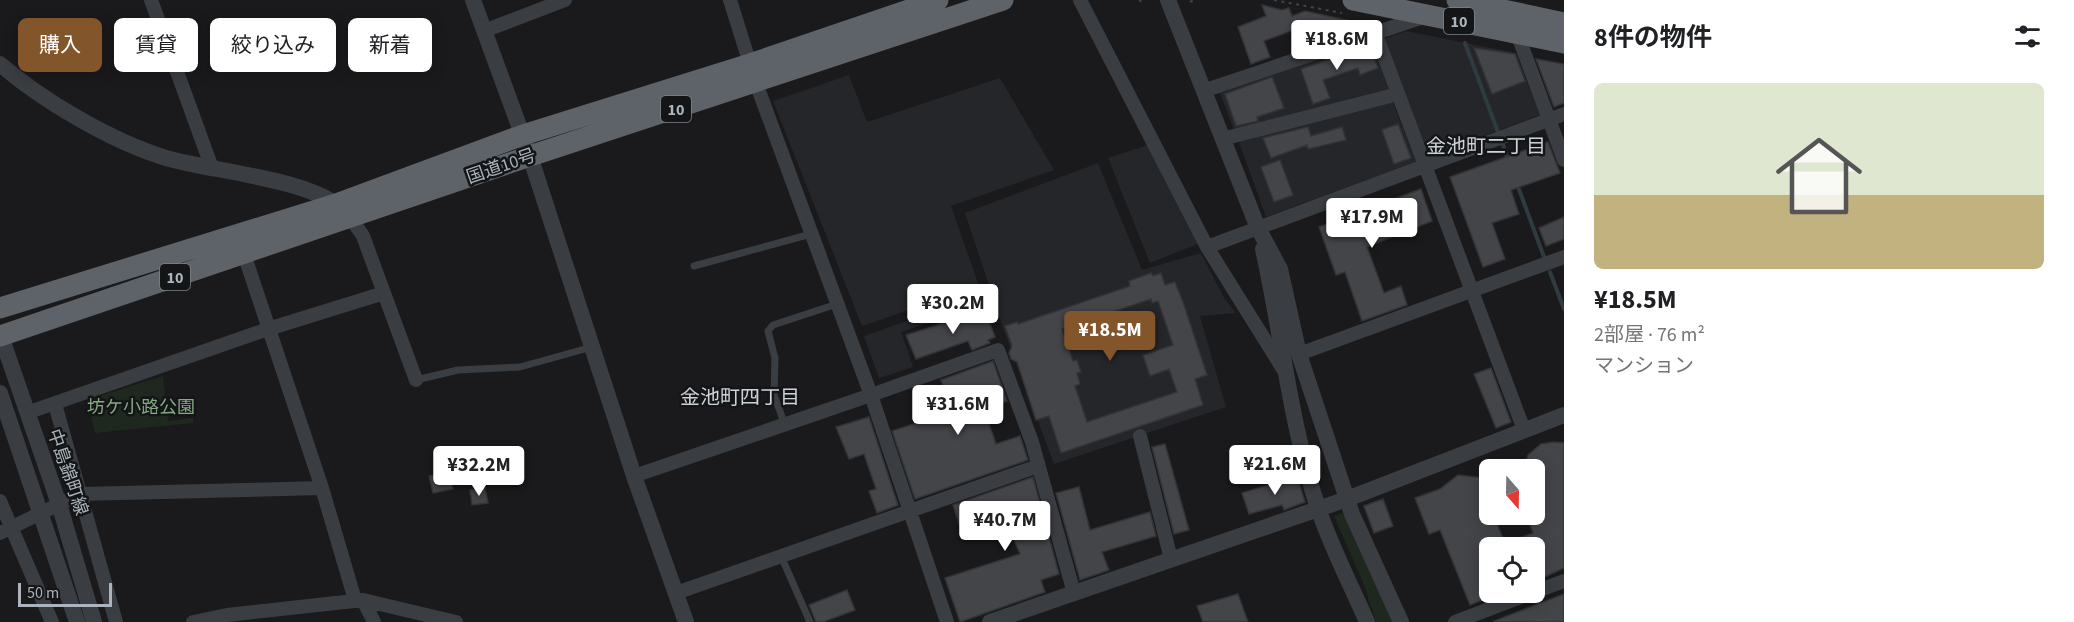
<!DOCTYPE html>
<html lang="ja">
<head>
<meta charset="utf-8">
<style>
	body { margin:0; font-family:"Source Sans 3","Noto Sans JP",sans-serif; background:#f2f2f2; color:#202124; height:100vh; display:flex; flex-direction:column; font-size:22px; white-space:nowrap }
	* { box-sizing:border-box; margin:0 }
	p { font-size:20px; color:#757577 }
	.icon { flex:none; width:33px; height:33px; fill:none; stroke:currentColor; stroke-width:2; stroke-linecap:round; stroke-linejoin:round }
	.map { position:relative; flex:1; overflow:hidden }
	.side { display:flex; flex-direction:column; background:#fff; width:510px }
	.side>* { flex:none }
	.hud { position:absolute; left:18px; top:18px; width:570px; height:54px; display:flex; gap:12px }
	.needle { width:39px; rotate:160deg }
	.buttons { position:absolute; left:1479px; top:459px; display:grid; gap:12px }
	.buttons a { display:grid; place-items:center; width:66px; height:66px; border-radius:9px; background:#fff; box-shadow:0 3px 15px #0003; font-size:30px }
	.scale { position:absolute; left:18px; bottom:15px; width:94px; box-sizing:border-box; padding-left:6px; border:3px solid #abb4bc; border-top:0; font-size:16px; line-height:21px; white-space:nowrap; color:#abb4bc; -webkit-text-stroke:4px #141517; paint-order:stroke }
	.price { position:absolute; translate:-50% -51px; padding:0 14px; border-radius:6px; background:#fff; color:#222; font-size:20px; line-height:39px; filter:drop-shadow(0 2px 3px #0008) }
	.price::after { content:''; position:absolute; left:50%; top:36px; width:18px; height:14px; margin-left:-9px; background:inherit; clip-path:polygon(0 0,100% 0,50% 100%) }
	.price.active { background:#83552a; color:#fff }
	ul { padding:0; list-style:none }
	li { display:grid; align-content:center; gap:12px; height:318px; padding:0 30px }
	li+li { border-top:2px solid #e0e0e0 }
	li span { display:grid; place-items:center; height:186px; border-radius:9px; color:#555 }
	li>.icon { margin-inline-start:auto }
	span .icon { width:108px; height:108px; fill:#fffc; stroke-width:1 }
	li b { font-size:26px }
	h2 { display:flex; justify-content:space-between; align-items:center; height:72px; padding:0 30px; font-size:26px }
	.pill { padding:0 21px; border-radius:9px; background:#fff; box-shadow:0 3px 15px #0003; font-size:21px; line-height:54px }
	.pill.active { background:#83552a; color:#fff }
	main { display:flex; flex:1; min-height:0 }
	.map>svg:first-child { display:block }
	.built { fill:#252629 }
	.green { fill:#1f281f }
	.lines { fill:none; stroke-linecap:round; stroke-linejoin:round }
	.stream { stroke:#2e3c41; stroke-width:4 }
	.building { fill:#444549; stroke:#333438; stroke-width:1.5; fill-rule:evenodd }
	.path { stroke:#404448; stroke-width:2; stroke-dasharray:3 4.5; stroke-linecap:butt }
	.service { stroke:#3a3d41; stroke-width:7 }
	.minor { stroke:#3a3d41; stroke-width:14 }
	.tertiary { stroke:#3a3d41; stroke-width:16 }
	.trunk { stroke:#5e636a; stroke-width:21 }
	.labels { text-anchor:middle; stroke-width:5; stroke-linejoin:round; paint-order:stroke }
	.shield { fill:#141517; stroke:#7e848a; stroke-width:1.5 }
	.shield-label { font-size:16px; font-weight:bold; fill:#abb4bc }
	.street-label { font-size:18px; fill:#abb4bc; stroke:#141517 }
	.park-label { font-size:18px; fill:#86a882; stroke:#141517 }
	.neighbourhood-label { font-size:20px; fill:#cdd2d8; stroke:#141517 }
</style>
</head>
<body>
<main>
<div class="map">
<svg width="1564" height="622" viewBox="0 0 1564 622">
	<rect width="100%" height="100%" fill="#1a1a1c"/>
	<path class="built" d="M1406 31 1516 53 1540 115 1428 156 1383 39Z
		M1371 41 1390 93 1235 133 1220 93Z
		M849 75 867 122 1000 78 1054 170 951 206 979 286 862 326 773 101Z
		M1391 97 1416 162 1266 217 1237 137Z
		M1148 145 1200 243 1150 263 1108 158Z
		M1098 163 1142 270 1201 253 1224 298 1236 313 1200 316 1226 407 1054 464 993 301 901 332 913 367 879 378 864 336 991 291 965 213Z"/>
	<path class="green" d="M163 376 168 421 193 418V423L95 433 87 400Z
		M1345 512 1395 622H1376L1364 585 1334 516Z"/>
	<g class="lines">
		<path class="stream" d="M1465 43 1499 135
			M1502 142 1508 160
			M1517 184 1544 257
			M1550 272 1564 309"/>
	</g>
	<path class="building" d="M1262 5 1282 10 1289 8 1292 16 1305 11 1351 21 1349 29 1341 32 1333 30 1332 35 1324 34 1301 42 1296 29 1264 41 1270 57 1251 64 1238 27 1266 16Z
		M1369 45 1378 68 1360 75 1358 68 1323 80 1330 98 1313 104 1301 69Z
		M1474 48 1515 54 1525 81 1492 94Z
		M1536 59 1564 64V103L1554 107Z
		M1272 77 1284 108 1257 117 1258 121 1236 126 1225 94Z
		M1398 124 1411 158 1394 164 1382 130Z
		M1308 127 1311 136 1342 127 1346 140 1308 149 1307 145 1271 158 1263 138Z
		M1548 142 1560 173 1511 190 1519 214 1492 223 1505 259 1483 267 1450 177Z
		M1280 160 1293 195 1274 202 1261 167Z
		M1421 189 1432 221 1367 247 1384 293 1401 286 1407 305 1362 321 1345 272 1336 275 1319 227Z
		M1564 217V239L1546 246 1539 228Z
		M1151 273 1153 276 1161 273 1165 285 1175 282 1183 302 1207 375 1195 379 1203 405 1061 453 1049 416 1036 420 1017 362 1011 359 1009 353 1012 346 1005 326 1017 322 1018 324 1130 286 1129 281ZM1151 299 1152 303 1158 301 1173 345 1143 355 1150 376 1169 369 1177 392 1087 422 1075 386 1080 384 1077 373 1081 372 1077 360 1073 361 1062 329Z
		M985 310 995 337 988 340 990 343 972 350 968 341 916 359 906 335Z
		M993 361 1007 401 984 409 996 444 1020 436 1028 460 915 499 892 431 951 412 941 380Z
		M1491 368 1511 422 1496 428 1474 374Z
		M869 417 898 505 877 513 869 491 876 489 864 454 849 459 836 427Z
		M1553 442 1564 443V568L1534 582V548H1490V597L1470 605 1440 530 1429 534 1415 498 1440 489 1458 475 1484 478 1490 476V514H1493L1505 543 1533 533 1526 514H1534V470H1524L1528 455 1541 444Z
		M1165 444 1189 530 1174 534 1152 447Z
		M449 472 453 489 433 493 429 476Z
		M1297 476 1305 502 1284 510 1282 505 1249 514 1242 493Z
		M1033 477 1059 574 1041 580 1045 592 960 622 945 578 1020 554 1005 519 962 533 953 505Z
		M1079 487 1090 530 1150 512 1156 536 1102 552 1109 570 1080 580 1056 493Z
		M485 488 488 503 472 505 470 490Z
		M1383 499 1393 526 1374 533 1364 506Z
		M847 590 855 610 823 622H816L809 605Z
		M1238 594 1248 622H1203L1197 606Z
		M1564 594V622H1495L1494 621Z"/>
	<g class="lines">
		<path class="path" d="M1139 0 1143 3
			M1274 0 1342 13
			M1190 2 1194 0"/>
		<path class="service" d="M694 266 811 234
			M416 380 458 370 520 367 592 347
			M785 425 774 395 775 358 768 331 773 325 837 304
			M781 556 810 622"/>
		<path class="minor" d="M151 0 212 168
			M730 0 756 83 871 395 998 350 1032 442 1074 593
			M1080 0 1207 247 1283 369
			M484 31 565 0
			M1375 32 1524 430
			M1517 33 1564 160
			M1203 91 1423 17
			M1222 139 1398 94
			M350 217 363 236 416 380
			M1207 247 1564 114
			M244 254 322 488 355 600
			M1299 354 1564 257
			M55 404 116 622
			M35 410 268 329 384 293
			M1140 436 1171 559
			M634 476 871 395 947 622
			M0 501 52 622
			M0 533 80 494 322 488
			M1534 592 1564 581
			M676 593 1038 466
			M363 600 374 622
			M193 622 227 615 363 600 456 622
			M1455 622 1534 592"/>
		<path class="tertiary" d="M473 0 530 156 634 476 686 622
			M1168 0 1258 228 1280 269 1299 354 1352 514 1401 622
			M0 64C43 101 111 141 166 158 210 171 310 179 340 208
			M1263 249C1282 335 1290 424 1318 508 1331 547 1351 585 1367 622
			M1 336 59 504 94 622
			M0 393 77 622
			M990 622 1347 499 1564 415"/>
		<path class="trunk" d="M1353 0 1564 43
			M1457 0 1564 23
			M0 308 336 204 523 135 750 64 938 0
			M0 336 530 156 1003 0"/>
	</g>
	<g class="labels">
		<g class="shield">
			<rect x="1444" y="8" width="30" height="26" rx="4.5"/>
			<rect x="661" y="96" width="30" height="26" rx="4.5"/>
			<rect x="160" y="264" width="30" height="26" rx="4.5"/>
		</g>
		<g class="shield-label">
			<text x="1459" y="27">10</text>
			<text x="676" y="115">10</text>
			<text x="175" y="283">10</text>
		</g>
		<g class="street-label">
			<text transform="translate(501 166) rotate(-19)" y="6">国道10号</text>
			<text transform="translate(68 472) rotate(71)" y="6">中島錦町線</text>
		</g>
		<g class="park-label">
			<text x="141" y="413">坊ケ小路公園</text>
		</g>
		<g class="neighbourhood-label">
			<text x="1486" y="153">金池町二丁目</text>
			<text x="740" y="404">金池町四丁目</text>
		</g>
	</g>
</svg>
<div class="buttons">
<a><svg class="needle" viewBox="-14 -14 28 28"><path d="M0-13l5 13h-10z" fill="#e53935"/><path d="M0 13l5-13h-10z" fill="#757577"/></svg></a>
<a><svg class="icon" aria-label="locate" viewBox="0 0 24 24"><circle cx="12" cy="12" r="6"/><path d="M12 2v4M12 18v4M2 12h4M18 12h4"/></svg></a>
</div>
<div class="scale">50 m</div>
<b class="price" style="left:1337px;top:71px">¥18.6M</b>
<b class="price" style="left:1372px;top:249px">¥17.9M</b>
<b class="price" style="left:953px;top:335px">¥30.2M</b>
<b class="price active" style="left:1110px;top:362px">¥18.5M</b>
<b class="price" style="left:958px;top:436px">¥31.6M</b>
<b class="price" style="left:1275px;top:496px">¥21.6M</b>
<b class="price" style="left:479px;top:497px">¥32.2M</b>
<b class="price" style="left:1005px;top:552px">¥40.7M</b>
<div class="hud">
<a class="pill active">購入</a>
<a class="pill">賃貸</a>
<a class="pill">絞り込み</a>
<a class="pill">新着</a>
</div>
</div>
<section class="side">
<h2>8件の物件<svg class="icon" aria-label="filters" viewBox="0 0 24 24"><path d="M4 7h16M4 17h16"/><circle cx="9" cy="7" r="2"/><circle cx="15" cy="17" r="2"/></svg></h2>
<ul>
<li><span style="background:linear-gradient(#dfe7d0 60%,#c2b280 0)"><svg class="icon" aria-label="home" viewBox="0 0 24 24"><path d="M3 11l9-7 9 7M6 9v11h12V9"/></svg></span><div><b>¥18.5M</b><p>2部屋 · 76 m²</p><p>マンション</p></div></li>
</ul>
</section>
</main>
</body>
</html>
